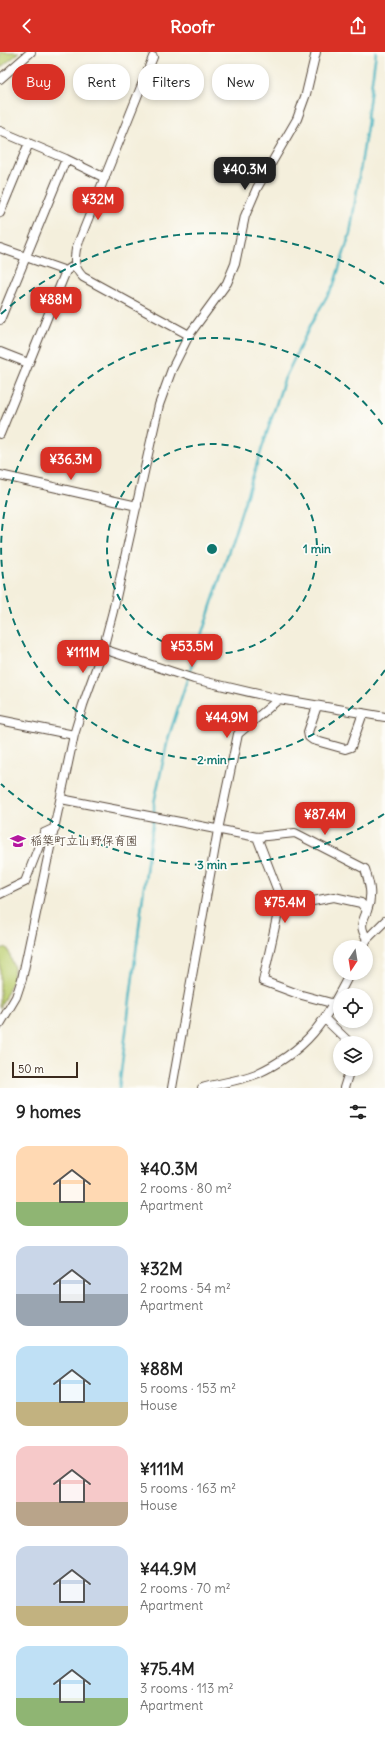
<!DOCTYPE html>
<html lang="en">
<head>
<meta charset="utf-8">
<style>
	body { margin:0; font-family:Delius,"Klee One",sans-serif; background:#f6f6f6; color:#222; height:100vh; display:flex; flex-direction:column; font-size:15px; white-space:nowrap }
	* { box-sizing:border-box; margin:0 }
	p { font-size:13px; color:#767676 }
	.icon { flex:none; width:22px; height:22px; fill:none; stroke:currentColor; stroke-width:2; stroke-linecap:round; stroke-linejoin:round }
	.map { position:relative; height:1036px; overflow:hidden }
	.side { display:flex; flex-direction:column; background:#fff; flex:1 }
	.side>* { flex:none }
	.guide { position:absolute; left:12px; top:12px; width:361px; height:36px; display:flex; gap:8px }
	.needle { width:26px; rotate:192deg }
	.controls { position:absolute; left:333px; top:888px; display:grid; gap:8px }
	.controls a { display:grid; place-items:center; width:40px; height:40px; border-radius:50%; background:#fff; box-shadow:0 2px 6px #0003; font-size:20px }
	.scale { position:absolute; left:12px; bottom:10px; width:66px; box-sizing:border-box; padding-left:4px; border:2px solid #3b2a1e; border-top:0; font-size:11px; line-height:14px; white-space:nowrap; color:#3b2a1e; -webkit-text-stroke:3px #fdfcf7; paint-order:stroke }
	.price { position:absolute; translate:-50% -34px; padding:0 9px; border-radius:8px; background:#d93025; color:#fff; font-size:13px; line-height:26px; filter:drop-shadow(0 1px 2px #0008) }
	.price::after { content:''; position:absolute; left:50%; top:24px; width:12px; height:9px; margin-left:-6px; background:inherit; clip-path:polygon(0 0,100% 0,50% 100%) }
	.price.selected { background:#222; color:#fff }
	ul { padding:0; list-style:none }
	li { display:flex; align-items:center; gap:12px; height:100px; padding:0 16px }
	li span { display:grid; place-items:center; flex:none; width:112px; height:80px; border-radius:12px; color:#555 }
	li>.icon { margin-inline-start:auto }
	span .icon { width:48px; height:48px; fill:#fffc; stroke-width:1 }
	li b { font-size:17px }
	h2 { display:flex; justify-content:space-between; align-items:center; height:48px; padding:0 16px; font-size:17px }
	.pill { padding:0 14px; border-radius:16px; background:#fff; box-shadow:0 2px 6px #0003; font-size:14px; line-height:36px }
	.pill.selected { background:#d93025; color:#fff }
	header { display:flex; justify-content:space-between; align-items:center; height:52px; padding:0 16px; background:#d93025; color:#fff; font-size:18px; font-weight:700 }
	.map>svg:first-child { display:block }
	.green { fill:#bed074; stroke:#7c7d49 }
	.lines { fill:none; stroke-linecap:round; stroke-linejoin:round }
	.stream { stroke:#45b3c0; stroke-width:2.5 }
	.minor-casing { stroke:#57483a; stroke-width:10 }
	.minor { stroke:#fff; stroke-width:8 }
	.ring { fill:none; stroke:#0f766e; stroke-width:2; stroke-dasharray:7 5 }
	.labels { text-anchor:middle; stroke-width:3.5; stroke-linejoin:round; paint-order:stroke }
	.poi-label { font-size:12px; fill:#3b2a1e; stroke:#fdfcf7; text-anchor:start }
	.centre { fill:#0f766e; stroke:#fdfcf7; stroke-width:2 }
	.ring-label { font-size:12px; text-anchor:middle; font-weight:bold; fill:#0f766e; stroke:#fdfcf7; stroke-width:3.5; stroke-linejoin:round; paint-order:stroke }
</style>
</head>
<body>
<header><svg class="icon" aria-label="back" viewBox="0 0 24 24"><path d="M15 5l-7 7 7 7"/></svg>Roofr<svg class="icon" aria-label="share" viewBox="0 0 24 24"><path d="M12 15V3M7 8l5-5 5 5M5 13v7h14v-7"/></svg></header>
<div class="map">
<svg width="385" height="1036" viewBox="0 0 385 1036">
	<rect width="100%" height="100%" fill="#fdfcf7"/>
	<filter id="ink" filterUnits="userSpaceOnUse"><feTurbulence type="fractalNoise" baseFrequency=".025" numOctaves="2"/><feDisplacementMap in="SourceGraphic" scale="8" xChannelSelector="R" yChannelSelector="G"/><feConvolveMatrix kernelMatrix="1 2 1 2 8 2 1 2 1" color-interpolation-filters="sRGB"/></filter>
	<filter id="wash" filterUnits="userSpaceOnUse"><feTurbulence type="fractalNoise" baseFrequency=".012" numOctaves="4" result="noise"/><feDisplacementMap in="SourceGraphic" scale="16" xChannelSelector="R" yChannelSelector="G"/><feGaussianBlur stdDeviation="0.9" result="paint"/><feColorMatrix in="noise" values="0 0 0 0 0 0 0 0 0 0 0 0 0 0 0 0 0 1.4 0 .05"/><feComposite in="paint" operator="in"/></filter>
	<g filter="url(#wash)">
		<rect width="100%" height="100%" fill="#f4efdc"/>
		<path class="green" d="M0 0H20L0 16Z
			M0 896 8 897 14 916 13 927 0 956Z"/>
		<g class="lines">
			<path class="stream" d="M119 1036 148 803 154 766V751L168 687 284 328 311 272 334 232 350 182 368 68 367 65 376 0"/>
		</g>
	</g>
	<g filter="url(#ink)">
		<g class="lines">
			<defs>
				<path id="minor" d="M153 5 76 197C74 209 74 216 83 225L189 283
					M0 27 31 0
					M0 79 66 107 105 126
					M0 161 29 91
					M0 196 66 219
					M0 268 66 107
					M0 300 28 311
					M0 382 66 219 75 213
					M0 423 137 454
					M103 597 194 627 279 647
					M317 654 308 680 309 685 313 688 345 697 351 695 363 661
					M0 668 74 683
					M61 747 257 785 295 781 365 817C370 833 373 844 367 859
					M257 785 281 847
					M0 842 25 830 44 781 55 776
					M363 895 367 887 385 869
					M335 952 298 942 263 929 281 847 313 849 334 845 361 851 367 859C361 872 360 875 367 887
					M325 967 350 991
					M0 972 16 945 22 927 74 683 83 653 103 597 113 559 159 353 172 317 189 283 227 231 235 212 245 164 257 136 297 67 306 42 316 0
					M172 1036 218 778 238 682 279 647 385 665
					M202 1036C219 1031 239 1029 256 1022 307 999 326 969 350 921
					M344 1036 350 1017"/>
			</defs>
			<use href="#minor" class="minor-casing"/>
			<use href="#minor" class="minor"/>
		</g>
	</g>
	<g class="ring">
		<circle cx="212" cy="497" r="105"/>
		<path d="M385 618A211 211 0 1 1 385 376"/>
		<path d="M384 762A316 316 0 0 1 1 732M1 262A316 316 0 0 1 384 232"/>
	</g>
	<defs>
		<symbol id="school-bare" viewBox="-9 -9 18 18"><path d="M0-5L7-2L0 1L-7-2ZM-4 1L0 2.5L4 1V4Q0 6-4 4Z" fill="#b5179e" stroke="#fdfcf7" stroke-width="2.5" paint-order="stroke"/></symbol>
	</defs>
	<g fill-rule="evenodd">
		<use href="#school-bare" x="7" y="778" width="22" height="22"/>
	</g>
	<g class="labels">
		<g class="poi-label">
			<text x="30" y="793">稲築町立山野保育園</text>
		</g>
	</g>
	<circle cx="212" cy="497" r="6" class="centre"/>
	<g class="ring-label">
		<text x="317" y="501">1 min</text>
		<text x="212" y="712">2 min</text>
		<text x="212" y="817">3 min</text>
	</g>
</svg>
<div class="controls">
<a><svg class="needle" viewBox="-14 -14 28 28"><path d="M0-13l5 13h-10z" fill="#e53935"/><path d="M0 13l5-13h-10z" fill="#767676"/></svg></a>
<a><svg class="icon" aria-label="locate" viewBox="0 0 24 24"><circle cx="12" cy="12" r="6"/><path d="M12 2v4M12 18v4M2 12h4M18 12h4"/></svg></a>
<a><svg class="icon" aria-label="layers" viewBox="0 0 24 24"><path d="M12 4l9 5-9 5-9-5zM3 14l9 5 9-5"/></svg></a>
</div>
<div class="scale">50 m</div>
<b class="price selected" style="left:245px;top:139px">¥40.3M</b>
<b class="price" style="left:98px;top:169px">¥32M</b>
<b class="price" style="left:56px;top:269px">¥88M</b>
<b class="price" style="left:71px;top:429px">¥36.3M</b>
<b class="price" style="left:192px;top:616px">¥53.5M</b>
<b class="price" style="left:83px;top:622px">¥111M</b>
<b class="price" style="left:227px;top:687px">¥44.9M</b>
<b class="price" style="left:325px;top:784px">¥87.4M</b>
<b class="price" style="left:285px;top:872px">¥75.4M</b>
<div class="guide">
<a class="pill selected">Buy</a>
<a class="pill">Rent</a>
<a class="pill">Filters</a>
<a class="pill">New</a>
</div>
</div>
<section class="side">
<h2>9 homes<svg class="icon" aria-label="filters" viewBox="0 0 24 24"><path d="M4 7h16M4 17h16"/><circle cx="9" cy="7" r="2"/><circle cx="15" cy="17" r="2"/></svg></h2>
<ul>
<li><span style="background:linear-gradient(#ffd9b3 70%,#8fb573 0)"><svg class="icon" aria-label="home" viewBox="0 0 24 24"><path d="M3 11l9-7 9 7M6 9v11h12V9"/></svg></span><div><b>¥40.3M</b><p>2 rooms · 80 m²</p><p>Apartment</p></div></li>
<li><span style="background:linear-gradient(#c9d6e8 60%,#9aa5b1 0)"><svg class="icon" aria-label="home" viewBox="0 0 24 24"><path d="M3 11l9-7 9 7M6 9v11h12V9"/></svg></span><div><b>¥32M</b><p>2 rooms · 54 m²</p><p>Apartment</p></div></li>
<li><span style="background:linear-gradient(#bfe0f5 70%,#c2b280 0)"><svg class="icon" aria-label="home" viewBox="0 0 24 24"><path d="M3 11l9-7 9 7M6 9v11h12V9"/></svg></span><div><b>¥88M</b><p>5 rooms · 153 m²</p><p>House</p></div></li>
<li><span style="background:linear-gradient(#f6c9c9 70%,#b9a48a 0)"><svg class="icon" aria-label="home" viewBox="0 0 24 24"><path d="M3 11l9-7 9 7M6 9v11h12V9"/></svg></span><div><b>¥111M</b><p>5 rooms · 163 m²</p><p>House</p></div></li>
<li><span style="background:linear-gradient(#c9d6e8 75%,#c2b280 0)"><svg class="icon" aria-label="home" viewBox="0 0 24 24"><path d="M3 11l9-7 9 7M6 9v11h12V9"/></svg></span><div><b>¥44.9M</b><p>2 rooms · 70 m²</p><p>Apartment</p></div></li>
<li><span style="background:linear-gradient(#bfe0f5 65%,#8fb573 0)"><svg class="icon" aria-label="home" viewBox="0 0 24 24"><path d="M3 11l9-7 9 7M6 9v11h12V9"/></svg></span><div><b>¥75.4M</b><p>3 rooms · 113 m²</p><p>Apartment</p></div></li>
</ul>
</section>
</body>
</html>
